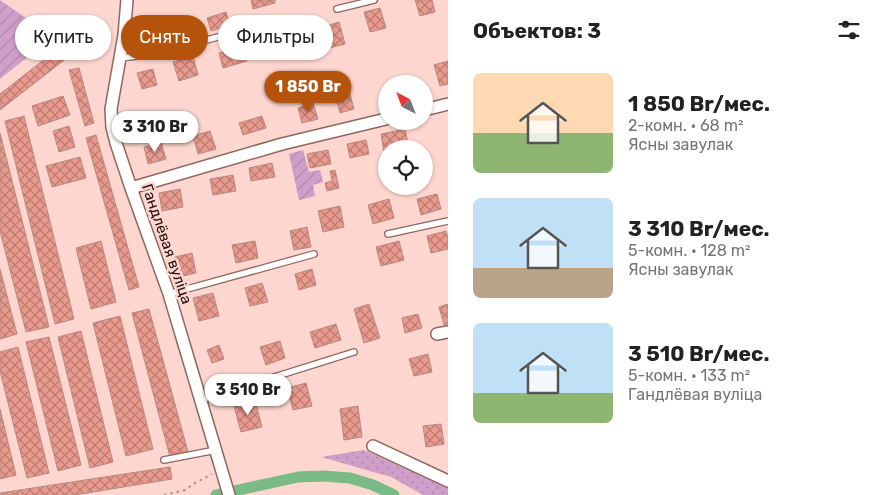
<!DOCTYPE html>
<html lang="ru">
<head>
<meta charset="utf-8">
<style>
	body { margin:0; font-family:Rubik,sans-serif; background:#f6f6f6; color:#222; height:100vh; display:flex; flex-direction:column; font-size:19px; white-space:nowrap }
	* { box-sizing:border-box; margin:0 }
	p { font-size:16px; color:#767676 }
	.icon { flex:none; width:28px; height:28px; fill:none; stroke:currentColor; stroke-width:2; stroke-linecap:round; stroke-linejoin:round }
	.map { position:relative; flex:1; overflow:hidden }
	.sheet { display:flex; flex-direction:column; background:#fff; width:440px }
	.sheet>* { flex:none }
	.guide { position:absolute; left:15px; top:15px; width:358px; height:45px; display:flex; gap:10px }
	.needle { width:32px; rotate:318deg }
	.buttons { position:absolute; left:378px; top:75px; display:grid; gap:10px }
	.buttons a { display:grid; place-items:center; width:55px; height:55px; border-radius:50%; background:#fff; box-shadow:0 1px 4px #0004; font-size:25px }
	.price { position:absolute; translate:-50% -42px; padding:0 11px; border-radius:18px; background:#fff; color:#222; font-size:16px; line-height:32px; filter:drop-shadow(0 1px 2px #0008) }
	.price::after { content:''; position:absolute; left:50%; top:30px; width:15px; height:11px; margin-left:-8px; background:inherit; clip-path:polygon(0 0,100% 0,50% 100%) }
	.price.active { background:#b45309; color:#fff }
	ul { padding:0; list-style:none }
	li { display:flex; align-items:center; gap:15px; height:125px; padding:0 25px }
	li span { display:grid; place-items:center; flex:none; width:140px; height:100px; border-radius:8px; color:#555 }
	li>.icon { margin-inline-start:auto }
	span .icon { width:60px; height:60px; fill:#fffc; stroke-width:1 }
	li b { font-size:21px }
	h2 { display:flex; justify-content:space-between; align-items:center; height:60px; padding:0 25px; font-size:21px }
	.tag { padding:0 18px; border-radius:22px; background:#fff; box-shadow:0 1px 4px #0004; font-size:18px; line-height:45px }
	.tag.active { background:#b45309; color:#fff }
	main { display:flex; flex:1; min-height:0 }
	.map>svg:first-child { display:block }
	.grass { fill:url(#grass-dots) }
	.garden { fill:url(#garden-furrows) }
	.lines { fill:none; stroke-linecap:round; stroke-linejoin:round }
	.canal { stroke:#7aba87; stroke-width:11 }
	.building { fill:url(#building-cross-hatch); stroke:#b78a82 }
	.service-casing { stroke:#91665f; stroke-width:8 }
	.minor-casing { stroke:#91665f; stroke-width:14 }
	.path { stroke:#b0918c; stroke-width:2; stroke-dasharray:2.5 4; stroke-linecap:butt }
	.service { stroke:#fff; stroke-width:5.5 }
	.minor { stroke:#fff; stroke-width:11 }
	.labels { text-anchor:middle; stroke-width:5; stroke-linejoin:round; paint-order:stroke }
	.street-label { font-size:15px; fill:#251411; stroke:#fdd6cf }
</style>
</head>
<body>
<main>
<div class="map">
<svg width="448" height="495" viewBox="0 0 448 495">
	<defs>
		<pattern id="grass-dots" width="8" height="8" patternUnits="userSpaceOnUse" patternTransform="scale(1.25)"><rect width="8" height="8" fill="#cf9fca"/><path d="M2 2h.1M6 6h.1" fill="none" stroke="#b288ac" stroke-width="1.8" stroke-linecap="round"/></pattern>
		<pattern id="garden-furrows" width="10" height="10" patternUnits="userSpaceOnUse" patternTransform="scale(1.25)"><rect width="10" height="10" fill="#cf9fca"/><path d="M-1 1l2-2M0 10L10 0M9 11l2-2" fill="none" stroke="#b288ac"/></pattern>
		<pattern id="building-cross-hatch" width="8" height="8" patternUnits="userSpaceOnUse" patternTransform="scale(1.25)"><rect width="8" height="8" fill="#ea9a8c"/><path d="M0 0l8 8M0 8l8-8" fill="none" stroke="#bd7c71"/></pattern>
	</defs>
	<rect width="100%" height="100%" fill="#fdd6cf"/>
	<path class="grass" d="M364 450 448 488V495H423L391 477 321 457Z"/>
	<path class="garden" d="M0 0 53 37 0 79Z
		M303 150 309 172 320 170 323 182 313 185 315 196 299 200 289 154Z"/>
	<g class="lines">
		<path class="canal" d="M216 495 298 477 323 476 350 478 373 485 394 495"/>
	</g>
	<path class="building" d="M251 0H275V3L253 9Z
		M415 0H432L435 12 420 16Z
		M380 8 386 28 370 32 364 12Z
		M226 12 230 25 211 31 207 18Z
		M187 16 192 30 177 35 173 20Z
		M339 22 345 44 329 48 323 27Z
		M287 32 292 48 270 53 266 37Z
		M64 44 72 54 0 110V94Z
		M242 46 247 61 223 68 219 53Z
		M193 56 198 75 179 81 173 62Z
		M448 61V84L440 86 434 65Z
		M79 68 94 123 85 126 69 70Z
		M153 69 157 85 142 89 137 73Z
		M401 79 403 84H388L387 83Z
		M350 94 354 109 340 113 336 98Z
		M63 96 70 115 38 126 32 106Z
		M313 103 318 119 302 123 298 108Z
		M24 116 74 319 55 324 5 121Z
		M262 116 266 128 243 135 239 123Z
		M69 126 75 147 59 152 53 131Z
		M405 129 409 148 386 149V152L384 153 381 134Z
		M210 131 216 149 198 154 193 136Z
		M0 133 49 327 26 332 0 231Z
		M96 135 139 287 129 290 86 138Z
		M366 140 369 154 350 158 347 144Z
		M161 142 166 159 148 164 144 147Z
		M328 150 331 164 310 168 307 154Z
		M80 157 86 178 52 187 46 166Z
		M272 163 275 177 251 181 249 168Z
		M335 170 339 188 327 191 325 183 332 181 330 171Z
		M233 175 236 191 213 195 210 179Z
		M180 189 183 207 162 211 159 193Z
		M437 194 441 209 421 215 417 199Z
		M389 199 394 218 373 224 368 205Z
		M340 206 344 227 323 232 318 211Z
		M307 227 311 247 294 250 290 231Z
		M446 231 448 238V249L431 253 427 236Z
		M101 241 116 302 91 309 76 248Z
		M255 241 258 258 236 263 232 245Z
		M399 241 404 260 381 266 376 247Z
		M192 253 196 273 179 277 175 257Z
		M0 269 17 334 0 339Z
		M312 269 316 285 299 290 295 274Z
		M262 283 268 302 250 306 245 288Z
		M213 293 219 316 199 321 193 298Z
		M369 304 380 338 364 343 354 309Z
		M448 304V324L444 325 439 307Z
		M149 309 188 452 170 457 132 313Z
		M418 314 422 328 405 333 402 318Z
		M120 316 153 449 126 456 93 323Z
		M336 324 341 340 315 348 310 332Z
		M81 331 113 462 90 468 58 337Z
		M49 337 81 465 58 471 26 342Z
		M280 341 285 358 266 365 260 347Z
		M219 345 224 359 212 363 207 350Z
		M18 347 49 473 27 478 0 371V352Z
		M428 354 432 372 414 376 409 359Z
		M306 383 312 406 293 410 287 388Z
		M255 400 262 427 241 432 234 406Z
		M358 406 362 437 344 440 340 409Z
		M0 409 16 475 0 479Z
		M441 424 444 444 426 447 423 426Z
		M170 467 172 479 75 495H0V493Z"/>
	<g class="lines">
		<defs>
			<path id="service" d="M337 9 374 0
				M120 58 155 54 258 26
				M388 234 448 221
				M169 294 314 254
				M201 400 354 352
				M164 460 216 450"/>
			<path id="minor" d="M127 0 124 35 111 109 112 127 116 143 131 188 169 294 229 495
				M424 110 448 104
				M131 188 282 144 386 119
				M437 334 448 332
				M373 446 448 481"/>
		</defs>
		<use href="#service" class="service-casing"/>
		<use href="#minor" class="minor-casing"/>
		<path class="path" d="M164 495 185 490 195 483 212 474"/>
		<use href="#service" class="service"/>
		<use href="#minor" class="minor"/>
	</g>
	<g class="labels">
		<g class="street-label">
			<text transform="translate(167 244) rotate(71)" y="5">Гандлёвая вуліца</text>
		</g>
	</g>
</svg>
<div class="buttons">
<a><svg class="needle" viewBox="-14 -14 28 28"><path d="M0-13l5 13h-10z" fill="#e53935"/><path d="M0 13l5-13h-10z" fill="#767676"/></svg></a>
<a><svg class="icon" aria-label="locate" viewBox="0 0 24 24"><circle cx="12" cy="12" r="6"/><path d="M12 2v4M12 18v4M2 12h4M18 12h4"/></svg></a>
</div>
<b class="price active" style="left:308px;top:113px">1 850 Br</b>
<b class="price" style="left:155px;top:153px">3 310 Br</b>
<b class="price" style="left:248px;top:416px">3 510 Br</b>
<div class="guide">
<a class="tag">Купить</a>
<a class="tag active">Снять</a>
<a class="tag">Фильтры</a>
</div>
</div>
<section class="sheet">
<h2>Объектов: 3<svg class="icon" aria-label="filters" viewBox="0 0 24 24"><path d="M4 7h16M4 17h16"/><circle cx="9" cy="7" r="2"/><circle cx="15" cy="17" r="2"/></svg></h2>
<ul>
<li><span style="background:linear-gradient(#ffd9b3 60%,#8fb573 0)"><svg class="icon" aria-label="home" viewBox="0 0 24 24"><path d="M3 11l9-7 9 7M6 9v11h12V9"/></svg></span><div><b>1 850 Br/мес.</b><p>2-комн. · 68 m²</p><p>Ясны завулак</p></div></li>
<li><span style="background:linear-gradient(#bfe0f5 70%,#b9a48a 0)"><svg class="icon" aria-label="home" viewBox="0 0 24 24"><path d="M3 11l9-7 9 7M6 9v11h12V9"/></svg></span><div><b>3 310 Br/мес.</b><p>5-комн. · 128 m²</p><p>Ясны завулак</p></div></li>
<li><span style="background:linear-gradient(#bfe0f5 70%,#8fb573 0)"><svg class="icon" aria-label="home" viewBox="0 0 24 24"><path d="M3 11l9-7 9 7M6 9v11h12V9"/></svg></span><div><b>3 510 Br/мес.</b><p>5-комн. · 133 m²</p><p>Гандлёвая вуліца</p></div></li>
</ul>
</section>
</main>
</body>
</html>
